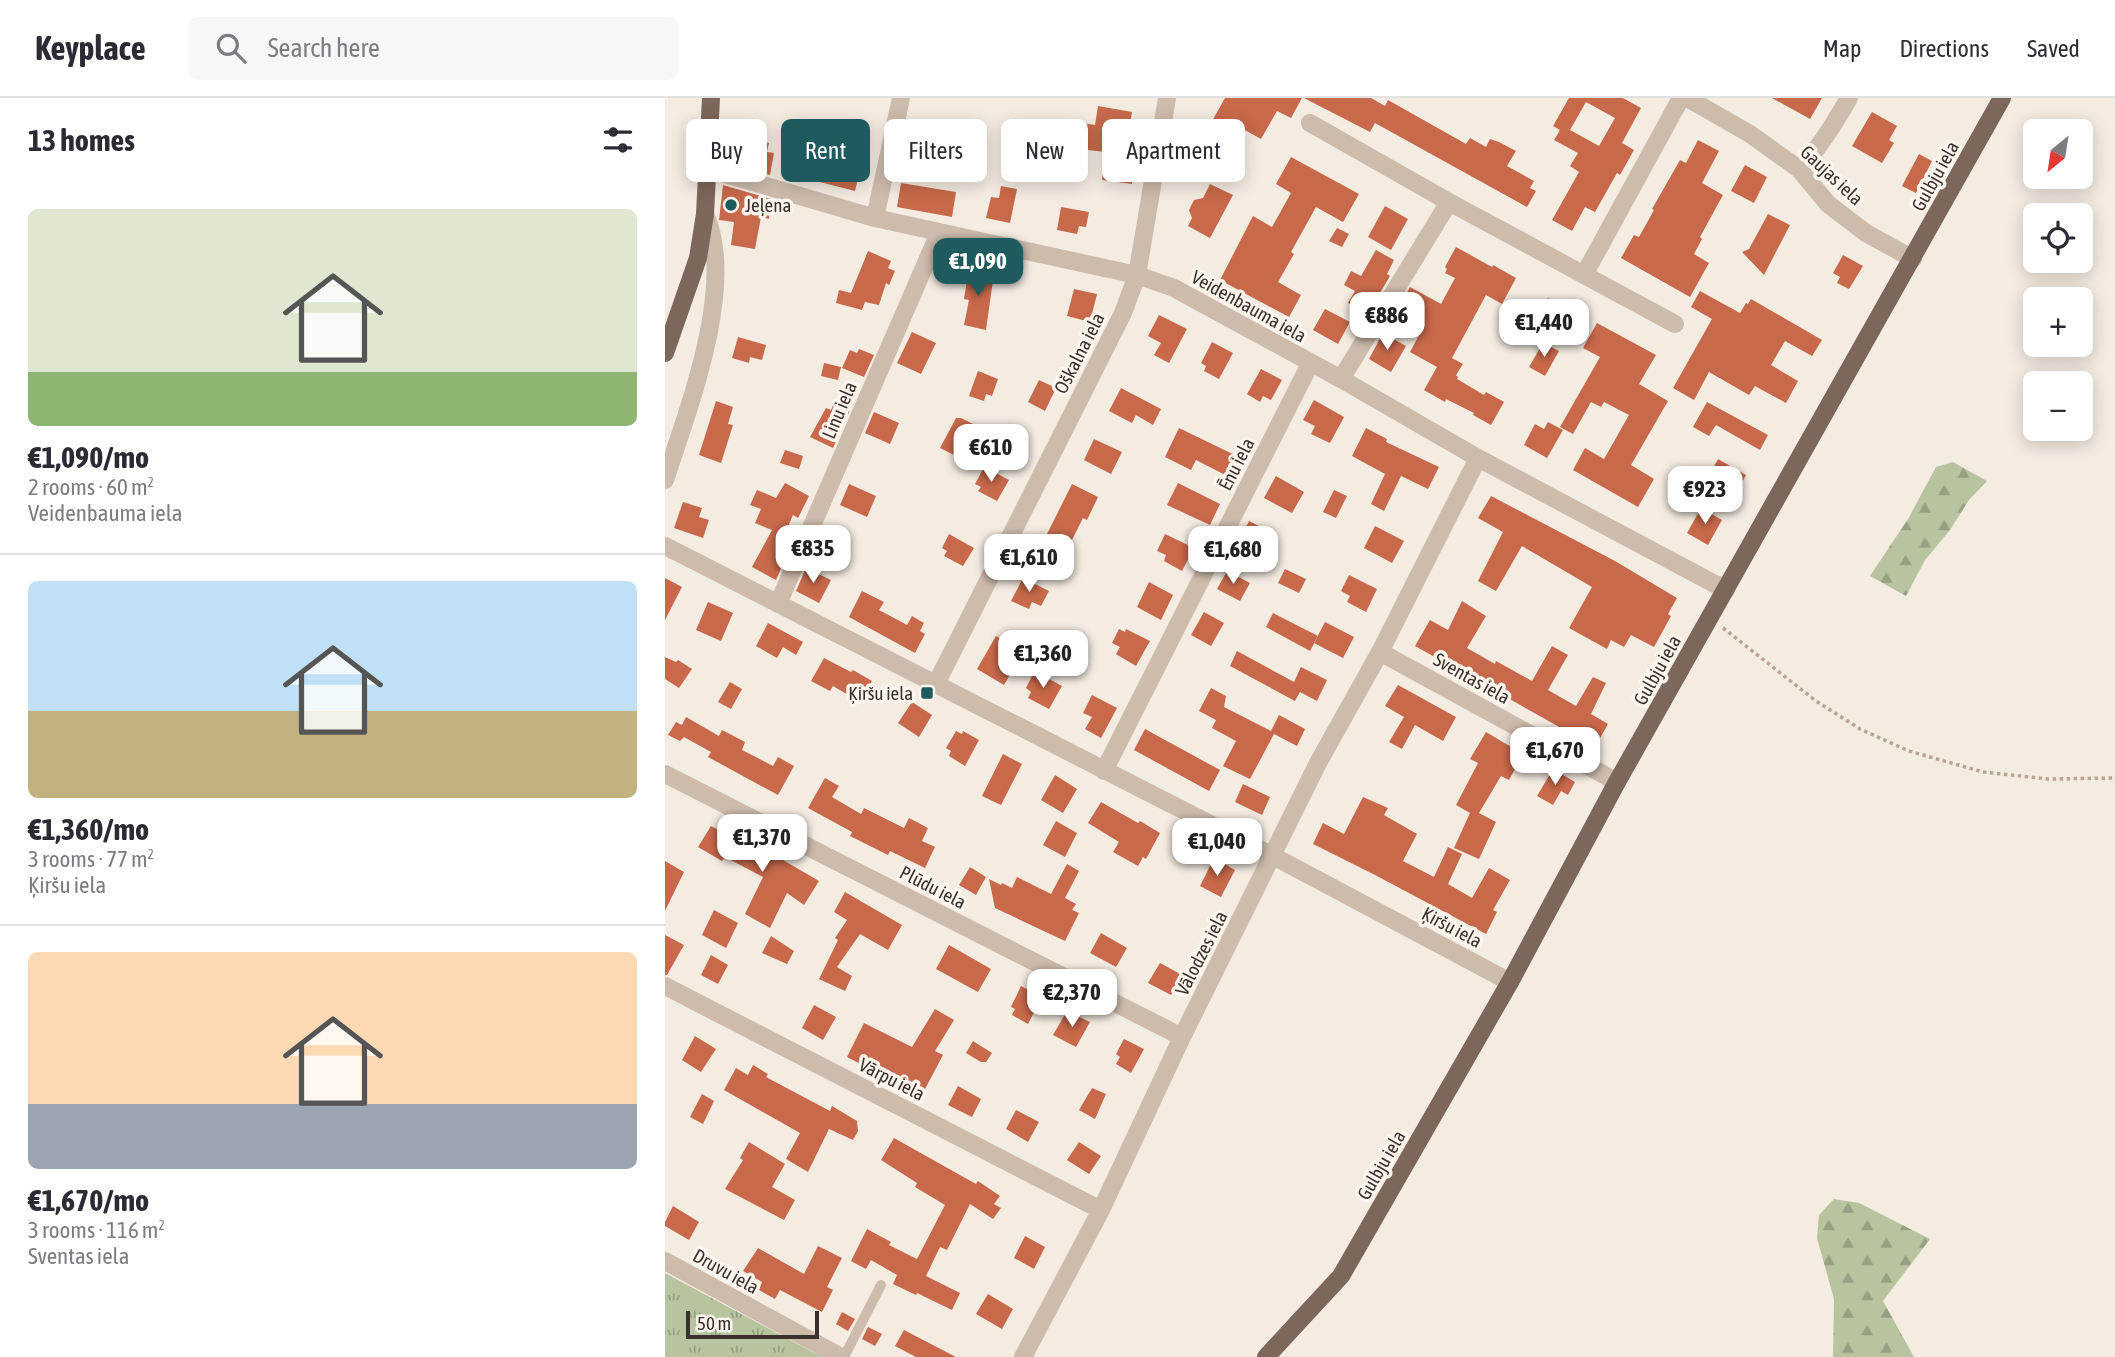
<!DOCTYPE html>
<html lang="en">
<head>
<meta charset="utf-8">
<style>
	body { margin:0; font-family:"Asap Condensed",sans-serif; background:#f7f7f7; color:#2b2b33; height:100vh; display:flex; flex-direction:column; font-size:26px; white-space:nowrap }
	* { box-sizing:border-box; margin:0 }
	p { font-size:23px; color:#7c7c81 }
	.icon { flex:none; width:38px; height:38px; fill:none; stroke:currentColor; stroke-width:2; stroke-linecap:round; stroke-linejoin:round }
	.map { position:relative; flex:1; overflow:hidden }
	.panel { display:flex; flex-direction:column; background:#fff; width:665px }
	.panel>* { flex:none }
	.hud { position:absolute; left:21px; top:21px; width:665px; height:63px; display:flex; gap:14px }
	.needle { width:46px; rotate:210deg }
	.controls { position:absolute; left:1358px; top:21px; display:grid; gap:14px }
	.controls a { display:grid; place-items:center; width:70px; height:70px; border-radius:10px; background:#fff; box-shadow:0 4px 18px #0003; font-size:35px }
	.scale { position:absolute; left:21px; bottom:18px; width:133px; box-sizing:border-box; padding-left:7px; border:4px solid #3b302b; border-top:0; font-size:19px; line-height:24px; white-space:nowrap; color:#3b302b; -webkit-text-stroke:5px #fbf5ee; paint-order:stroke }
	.price { position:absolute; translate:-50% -60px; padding:0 16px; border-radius:14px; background:#fff; color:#222; font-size:23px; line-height:46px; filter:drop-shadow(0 2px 4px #0008) }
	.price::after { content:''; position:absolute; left:50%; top:42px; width:21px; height:16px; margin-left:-10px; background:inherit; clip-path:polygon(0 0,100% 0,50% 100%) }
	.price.selected { background:#1f5a5e; color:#fff }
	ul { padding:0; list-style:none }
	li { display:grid; align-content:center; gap:14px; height:371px; padding:0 28px }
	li+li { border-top:2px solid #e1e1e2 }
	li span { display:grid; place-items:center; height:217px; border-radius:10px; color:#555 }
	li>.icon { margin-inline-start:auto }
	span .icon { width:126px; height:126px; fill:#fffc; stroke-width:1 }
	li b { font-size:30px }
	h2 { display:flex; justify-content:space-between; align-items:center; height:84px; padding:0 28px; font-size:30px }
	.pill { padding:0 24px; border-radius:10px; background:#fff; box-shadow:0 4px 18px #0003; font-size:24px; line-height:63px }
	.pill.selected { background:#1f5a5e; color:#fff }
	header { display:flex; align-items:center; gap:42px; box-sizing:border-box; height:98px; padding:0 35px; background:#fff; border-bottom:2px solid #e1e1e2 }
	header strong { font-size:33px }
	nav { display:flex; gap:38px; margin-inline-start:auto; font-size:24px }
	.search { width:490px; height:63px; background:#f7f7f7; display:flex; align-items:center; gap:18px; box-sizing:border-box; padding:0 24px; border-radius:10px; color:#7c7c81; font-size:26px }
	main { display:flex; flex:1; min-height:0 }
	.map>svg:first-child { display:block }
	.grass { fill:url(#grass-tufts) }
	.forest { fill:url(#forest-firs) }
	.building { fill:#c8694b; fill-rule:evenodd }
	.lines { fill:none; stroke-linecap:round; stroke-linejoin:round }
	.path { stroke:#b9a596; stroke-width:3.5; stroke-dasharray:3.5 3.5; stroke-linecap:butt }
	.lane { stroke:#cdbbac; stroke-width:10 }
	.street { stroke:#cdbbac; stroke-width:18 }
	.primary { stroke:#7d675c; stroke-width:18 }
	.poi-dot { fill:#1f5a5e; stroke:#fbf5ee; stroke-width:2.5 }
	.labels { text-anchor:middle; stroke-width:7; stroke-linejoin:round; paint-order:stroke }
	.street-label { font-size:19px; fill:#3b302b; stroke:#fbf5ee }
	.poi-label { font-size:19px; fill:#3b302b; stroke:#fbf5ee; text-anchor:start }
</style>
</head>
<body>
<header>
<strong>Keyplace</strong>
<div class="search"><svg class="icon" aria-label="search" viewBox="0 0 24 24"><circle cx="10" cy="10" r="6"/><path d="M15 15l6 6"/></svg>Search here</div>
<nav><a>Map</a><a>Directions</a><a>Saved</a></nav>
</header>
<main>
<section class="panel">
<h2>13 homes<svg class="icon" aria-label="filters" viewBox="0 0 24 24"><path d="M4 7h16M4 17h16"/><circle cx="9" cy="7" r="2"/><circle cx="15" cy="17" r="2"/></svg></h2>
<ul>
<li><span style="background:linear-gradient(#dfe7d0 75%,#8fb573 0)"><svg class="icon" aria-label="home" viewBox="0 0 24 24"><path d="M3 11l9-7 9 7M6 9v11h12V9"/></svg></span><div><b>€1,090/mo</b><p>2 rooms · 60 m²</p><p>Veidenbauma iela</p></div></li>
<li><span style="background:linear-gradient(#bfe0f5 60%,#c2b280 0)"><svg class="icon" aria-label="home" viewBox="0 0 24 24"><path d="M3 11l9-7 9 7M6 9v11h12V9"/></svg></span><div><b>€1,360/mo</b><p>3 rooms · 77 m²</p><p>Ķiršu iela</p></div></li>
<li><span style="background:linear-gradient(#ffd9b3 70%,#9aa5b1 0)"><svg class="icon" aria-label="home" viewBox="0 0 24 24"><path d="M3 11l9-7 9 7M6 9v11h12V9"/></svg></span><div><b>€1,670/mo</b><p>3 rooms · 116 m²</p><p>Sventas iela</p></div></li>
</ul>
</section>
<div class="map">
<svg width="1450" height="1259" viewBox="0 0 1450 1259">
	<defs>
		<pattern id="grass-tufts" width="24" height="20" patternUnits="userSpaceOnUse" patternTransform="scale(1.75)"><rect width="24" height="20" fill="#b8c4a0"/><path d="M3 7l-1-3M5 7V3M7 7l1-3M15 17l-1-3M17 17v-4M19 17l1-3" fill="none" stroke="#97a083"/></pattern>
		<pattern id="forest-firs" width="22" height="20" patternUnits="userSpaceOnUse" patternTransform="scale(1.75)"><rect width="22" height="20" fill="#b8c4a0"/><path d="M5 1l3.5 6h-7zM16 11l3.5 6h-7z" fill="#97a083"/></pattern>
	</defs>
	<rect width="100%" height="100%" fill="#f4ebe1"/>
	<path class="grass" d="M0 1175 157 1259H0Z"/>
	<path class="forest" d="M1288 364 1322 383 1304 402 1285 432 1260 462 1241 498 1205 478 1243 421 1271 369Z
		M1169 1101 1194 1105 1265 1141 1218 1203 1249 1259H1168L1169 1201 1152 1140 1154 1117Z"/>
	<path class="building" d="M560 0H637L626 20 612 13 596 41 567 25 559 41 542 32Z
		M639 0H706L720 8 723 2 801 46 805 40 821 49 825 41 834 44 851 53 842 68 869 83 865 90 871 93 862 109 710 25 705 34Z
		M904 0H958L976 10 957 45 969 52 955 77 952 75 930 114 920 109 907 133 887 122 914 74 905 68 913 55 889 42 895 32 888 28ZM921 4 950 20 934 48 905 32Z
		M1107 0H1157L1145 21Z
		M433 8 467 14 460 59 470 60 467 86 437 82 440 54 406 50 410 24 430 27Z
		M1207 14 1232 28 1224 42 1229 45 1217 65 1187 48Z
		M85 41 104 45 102 54 109 55 105 77 79 70Z
		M1033 42 1054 53 1037 85 1058 97 1035 139 1037 141 1029 156 1044 165 1025 199 956 160 969 137 974 139 989 112 987 111 1015 62 1021 65Z
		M150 48 198 60 190 93 143 81Z
		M1254 56 1267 63 1251 95 1237 88Z
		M626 59 694 96 678 124 651 109 626 154 629 156 613 184 636 197 624 219 555 182 588 118 607 129 626 95 611 86Z
		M1080 67 1102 79 1089 105 1066 93Z
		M236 85 291 94 287 119 232 109Z
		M545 86 568 97 545 140 523 128 527 120 524 112 529 102 538 100Z
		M58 87 106 101 104 121 96 119 90 151 66 147 69 124 54 122Z
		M336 88 352 91 345 125 321 120 326 99 334 100Z
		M720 108 743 121 726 152 703 139Z
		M396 109 424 114 421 129 414 128 412 136 392 132Z
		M1103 116 1125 127 1099 177 1077 154 1084 151Z
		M672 130 684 136 677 149 664 143Z
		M791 149 827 169 828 167 851 180 837 206 821 197 787 260 798 266 791 277 793 279 792 281 819 297 821 294 839 304 826 327 808 317 809 315 781 301 780 304 759 292 772 269 745 254 760 226 745 217 746 215 735 207 745 189 776 206 790 180 780 175 782 171 780 169Z
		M711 152 729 162 722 176 725 178 715 195 713 194 701 215 683 205 690 193 679 187 686 173 696 178Z
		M203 153 226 163 223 170 230 173 224 187 221 185 214 207 200 204 197 212 171 205 174 192 186 195Z
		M1178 157 1198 168 1184 191 1172 185 1175 179 1168 175Z
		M304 170 329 175 321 232 299 227 304 202 299 201Z
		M409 191 432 196 425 224 402 218Z
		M1035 193 1075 215 1081 205 1083 206 1086 201 1157 242 1147 258 1120 243 1106 267 1133 283 1121 305 1090 288 1084 297 1044 274 1029 302 1008 290 1047 221 1026 209Z
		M883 200 904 211 889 238 872 229 876 221 872 219Z
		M660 211 685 224 673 246 648 232Z
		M494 217 522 231 504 265 489 257 496 245 483 238Z
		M932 225 991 257 974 286 1003 303 966 367 989 381 973 409 908 372 920 350 939 361 964 317 939 304 936 309 926 304 908 336 895 329 935 259 918 250Z
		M247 234 271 245 256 276 232 265Z
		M718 235 741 248 726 274 704 261Z
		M73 239 101 247 97 262 85 259 84 265 67 260Z
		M547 244 568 255 554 281 539 273 541 268 536 265Z
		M878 245 894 253 880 278 864 269Z
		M194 251 209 257 199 279 177 270 185 252 192 255Z
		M159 265 176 269 173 282 156 278Z
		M596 271 617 282 606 302 598 298 595 304 582 296Z
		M313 273 333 281 327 298 321 296 319 303 304 298Z
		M374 282 391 290 380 313 363 304Z
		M456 290 496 311 488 327 471 317 467 325 444 313Z
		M649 302 679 319 665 345 646 336 650 328 638 322Z
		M51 303 68 309 63 326 68 327 56 365 34 357Z
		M1042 304 1103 337 1095 352 1051 327 1044 338 1028 329Z
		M169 305 185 312 168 350 145 339 161 310 166 312Z
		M209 314 234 325 225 346 200 335Z
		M291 320H296L312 328 295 360 275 350Z
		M883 324 898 332 882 360 859 347 870 326 879 331Z
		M514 330 578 361 568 381 531 362 526 372 500 359Z
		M701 330 722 341 721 344 774 369 763 391 736 378 719 413 706 406 720 376 687 358Z
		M429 341 457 354 446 376 419 362Z
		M120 352 138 358 134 371 115 365Z
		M1053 361 1081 377 1070 397 1042 381Z
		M1016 368 1032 377 1020 398 1004 389Z
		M319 369 344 382 332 403 313 393 316 389 310 386Z
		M611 378 639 394 627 415 599 400Z
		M120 385 144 398 133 420 128 417 112 454 121 459 111 482 87 469 107 432 90 425 96 411 85 407 92 392 111 400Z
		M513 385 555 406 545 427 502 407Z
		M184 386 211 398 202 419 175 407Z
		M407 386 433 399 422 422 418 420 394 468 372 456Z
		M669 392 682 398 671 420 658 414Z
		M826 398 950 463 1012 500 1003 516 1006 518 989 549 966 537 959 549 946 542 942 551 904 530 927 489 857 448 831 493 813 483 838 434 813 420Z
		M18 404 37 410 34 419 44 422 38 440 9 430Z
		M1036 410 1057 422 1043 447 1022 435Z
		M584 423 612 437 604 453 594 449 591 454 573 445Z
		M710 428 739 443 727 465 699 450Z
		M284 436 309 450 298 468 279 458 282 453 277 450Z
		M500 436 529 450 517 473 499 463 501 457 492 453Z
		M141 470 166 482 154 505 131 493Z
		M620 471 641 481 634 495 613 485Z
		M562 473 585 485 575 503 552 491Z
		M684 477 712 491 701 514 682 504 685 498 676 493Z
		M0 480 17 489 0 522Z
		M358 480 384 493 376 508 367 504 364 511 346 503Z
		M484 484 508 497 496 522 472 509Z
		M197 493 219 504 214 512 242 527 247 518 259 525 255 533 260 536 250 555 184 519Z
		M797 503 821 518 802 550 830 566 831 563 867 583 887 548 903 557 883 592 911 608 928 579 941 585 926 616 943 626 930 649 750 548 765 522 783 532Z
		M43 504 68 515 56 543 31 532Z
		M539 514 559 525 546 548 526 537Z
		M608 515 653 538 645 553 601 529Z
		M660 524 689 539 678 560 649 545Z
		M103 525 138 544 131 557 118 549 112 560 91 548Z
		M454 531 460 534 461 531 485 543 471 568 451 556 455 549 447 545Z
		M331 538 347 547 342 555 347 558 339 571 346 575 339 587 312 571Z
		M572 553 629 584 636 569 662 582 652 603 635 594 630 603 565 568Z
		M0 559 11 564 13 562 27 571 14 590 0 581Z
		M159 560 186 574 188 572 207 583 195 604 168 588 165 593 146 583Z
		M368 576 373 579 375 576 397 588 384 611 363 600 366 594 361 590Z
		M65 584 77 591 66 611 53 604Z
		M733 587 791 619 778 643 750 627 737 651 724 644 739 619 720 608Z
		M546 590 561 598 559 609 606 633 614 617 640 631 632 648 609 636 585 681 558 668 571 643 547 630 551 622 534 613Z
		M427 597 452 610 436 640 420 631 427 619 418 615Z
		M247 604 267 617 254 639 233 625Z
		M21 619 54 638 57 632 80 644 77 652 108 668 113 659 129 668 113 697 43 659 46 654 19 639 15 643 3 637 11 624 17 627Z
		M480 631 555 672 544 693 469 652Z
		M291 633 297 636 298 633 314 642 300 668 284 658 286 653 281 650Z
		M821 634 858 656 844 682 836 678 814 715 831 724 814 761 789 750 805 715 791 707 813 665 805 661Z
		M338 656 357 666 336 707 317 698Z
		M888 671 910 684 903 697 896 693 888 707 872 698Z
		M390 677 412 691 398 715 376 702Z
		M160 680 174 688 167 699 196 716 199 710 239 730 244 720 263 730 257 743 270 749 260 770 225 753 223 757 185 738 187 734 143 710Z
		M578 686 605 699 597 717 570 704Z
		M698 699 723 710 719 717 752 736 738 763 769 779 783 749 797 756 783 786 807 800 824 770 845 782 828 812 832 814 821 836 712 778 648 746 658 725 679 736Z
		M436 704 473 725 475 723 495 735 481 761 478 759 473 768 448 754 454 744 423 725Z
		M391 723 412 735 400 759 378 747Z
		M46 728 87 751 92 744 121 758 118 762 154 783 139 807 122 795 105 830 80 816 98 779 60 759 57 763 33 749Z
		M549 760 570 772 556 799 535 788Z
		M0 763 19 774 0 813Z
		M402 766 414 773 400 800 411 806 407 812 414 815 400 843 330 810 324 781 336 787 337 785 347 790 352 779 386 796Z
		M305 769 321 779 311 797 294 787Z
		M180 794 237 827 223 852 195 836 172 869 187 878 180 893 154 881 173 842 170 840 182 822 169 814Z
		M49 812 73 825 61 850 37 837Z
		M436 835 462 850 451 869 425 855Z
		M0 837 19 847 2 877H0Z
		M106 838 129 853 122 866 97 855Z
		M284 847 326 871 313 894 271 871Z
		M46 857 63 867 53 886 36 877Z
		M495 865 517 877 506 897 483 885Z
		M356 888 377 899 363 926 347 917 350 911 346 909Z
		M149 907 171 919 158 942 137 930Z
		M270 911 289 922 270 953 278 957 259 993 215 971 213 975 182 959 199 925 247 949Z
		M402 913 425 924 411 949 388 937Z
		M30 938 51 951 36 974 17 962Z
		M459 941 479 951 466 975 451 966 455 959 451 956Z
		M308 943 327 955 321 964H316L301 955Z
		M88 967 103 976 101 979 165 1013 167 1008 192 1023 193 1033 188 1042 164 1031 143 1074 121 1061 135 1035 59 992 71 970 83 977Z
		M293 988 316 1001 307 1019 283 1007Z
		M427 990 441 996 430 1021 414 1012Z
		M37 996 49 1003 38 1026 25 1019Z
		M351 1012 374 1024 363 1044 341 1031Z
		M229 1040 311 1086 313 1083 335 1098 329 1106 336 1110 328 1121 305 1106 282 1152 275 1149 261 1178 295 1195 287 1212 252 1195 251 1197 228 1186 232 1177 206 1162 201 1171 186 1163 202 1131 226 1144 224 1147 252 1161 280 1107 250 1089 252 1085 216 1062Z
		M84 1044 120 1066 107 1089 130 1102 119 1122 60 1091 78 1062 75 1060Z
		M414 1044 436 1058 424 1076 402 1062Z
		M8 1108 34 1124 24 1142 0 1128V1124Z
		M360 1138 380 1149 369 1171 349 1160Z
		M153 1148 177 1160 162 1189 168 1192 157 1214 115 1192 110 1201 94 1192 97 1184 78 1173 93 1150 139 1176Z
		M323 1196 348 1211 337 1231 311 1216Z
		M177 1214 190 1221 183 1233 171 1226Z
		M203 1229 217 1236 210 1248 197 1241Z
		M239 1232 291 1259H251L230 1248Z"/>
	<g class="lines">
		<path class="path" d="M1058 530 1151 603 1195 631 1244 653 1318 674 1383 681 1450 680"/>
		<path class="lane" d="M179 1259 216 1187"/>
		<path class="street" d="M1022 0 1085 36 1134 71 1163 106 1201 135 1248 161
			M645 25 784 104 1010 226
			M43 71 210 120 472 177 509 190 676 281 813 360 1061 492
			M1134 71C1155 49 1169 26 1184 0
			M210 120 236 0
			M919 177 1016 0
			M676 281 784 104
			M0 382C23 311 72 187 40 116
			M0 448 608 758 845 884
			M113 506 274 135
			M715 554 952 684
			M271 586 458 215 472 177 502 0
			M439 673 645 266
			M0 676 517 939
			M0 888 436 1112
			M0 1163 176 1259
			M358 1259 436 1112 517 939 653 665 715 554 813 360"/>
		<path class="primary" d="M0 255 33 160 40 116 46 0
			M601 1259 676 1178 845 884 952 684 1337 0"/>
	</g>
	<g class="poi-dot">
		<circle cx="66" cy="107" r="7"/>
		<rect x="255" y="588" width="14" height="14" rx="3.5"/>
	</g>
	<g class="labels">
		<g class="street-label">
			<text transform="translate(1167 77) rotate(43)" y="7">Gaujas iela</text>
			<text transform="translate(1270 78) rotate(-61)" y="7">Gulbju iela</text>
			<text transform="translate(584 208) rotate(29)" y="7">Veidenbauma iela</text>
			<text transform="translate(414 255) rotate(-63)" y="7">Oškalna iela</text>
			<text transform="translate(174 312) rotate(-67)" y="7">Linu iela</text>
			<text transform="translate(571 366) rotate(-63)" y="7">Ēnu iela</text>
			<text transform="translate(992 572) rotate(-61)" y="7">Gulbju iela</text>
			<text transform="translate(807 580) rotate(29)" y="7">Sventas iela</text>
			<text transform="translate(268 789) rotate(27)" y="7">Plūdu iela</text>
			<text transform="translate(787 829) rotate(28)" y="7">Ķiršu iela</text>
			<text transform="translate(536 855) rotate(-63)" y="7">Vālodzes iela</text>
			<text transform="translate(227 981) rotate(27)" y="7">Vārpu iela</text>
			<text transform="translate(716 1067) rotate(-60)" y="7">Gulbju iela</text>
			<text transform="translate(61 1173) rotate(29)" y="7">Druvu iela</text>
		</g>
		<g class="poi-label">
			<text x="80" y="114">Jeļena</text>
			<text x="248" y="602" text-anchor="end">Ķiršu iela</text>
		</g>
	</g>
</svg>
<div class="controls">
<a><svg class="needle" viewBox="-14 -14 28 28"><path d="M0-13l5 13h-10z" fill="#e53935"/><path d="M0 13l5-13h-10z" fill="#7c7c81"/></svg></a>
<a><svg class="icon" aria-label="locate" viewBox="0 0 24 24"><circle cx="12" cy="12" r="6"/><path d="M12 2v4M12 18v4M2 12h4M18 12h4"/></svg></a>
<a>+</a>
<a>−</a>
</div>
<div class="scale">50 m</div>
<b class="price selected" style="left:313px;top:200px">€1,090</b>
<b class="price" style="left:722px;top:254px">€886</b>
<b class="price" style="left:879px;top:261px">€1,440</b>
<b class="price" style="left:326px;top:386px">€610</b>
<b class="price" style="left:1040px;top:428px">€923</b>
<b class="price" style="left:148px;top:487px">€835</b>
<b class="price" style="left:568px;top:488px">€1,680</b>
<b class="price" style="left:364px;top:496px">€1,610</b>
<b class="price" style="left:378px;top:592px">€1,360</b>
<b class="price" style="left:890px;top:689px">€1,670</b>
<b class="price" style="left:97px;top:776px">€1,370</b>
<b class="price" style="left:552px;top:780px">€1,040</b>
<b class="price" style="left:407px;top:931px">€2,370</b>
<div class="hud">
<a class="pill">Buy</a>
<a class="pill selected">Rent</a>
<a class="pill">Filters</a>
<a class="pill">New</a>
<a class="pill">Apartment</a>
</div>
</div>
</main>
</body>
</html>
